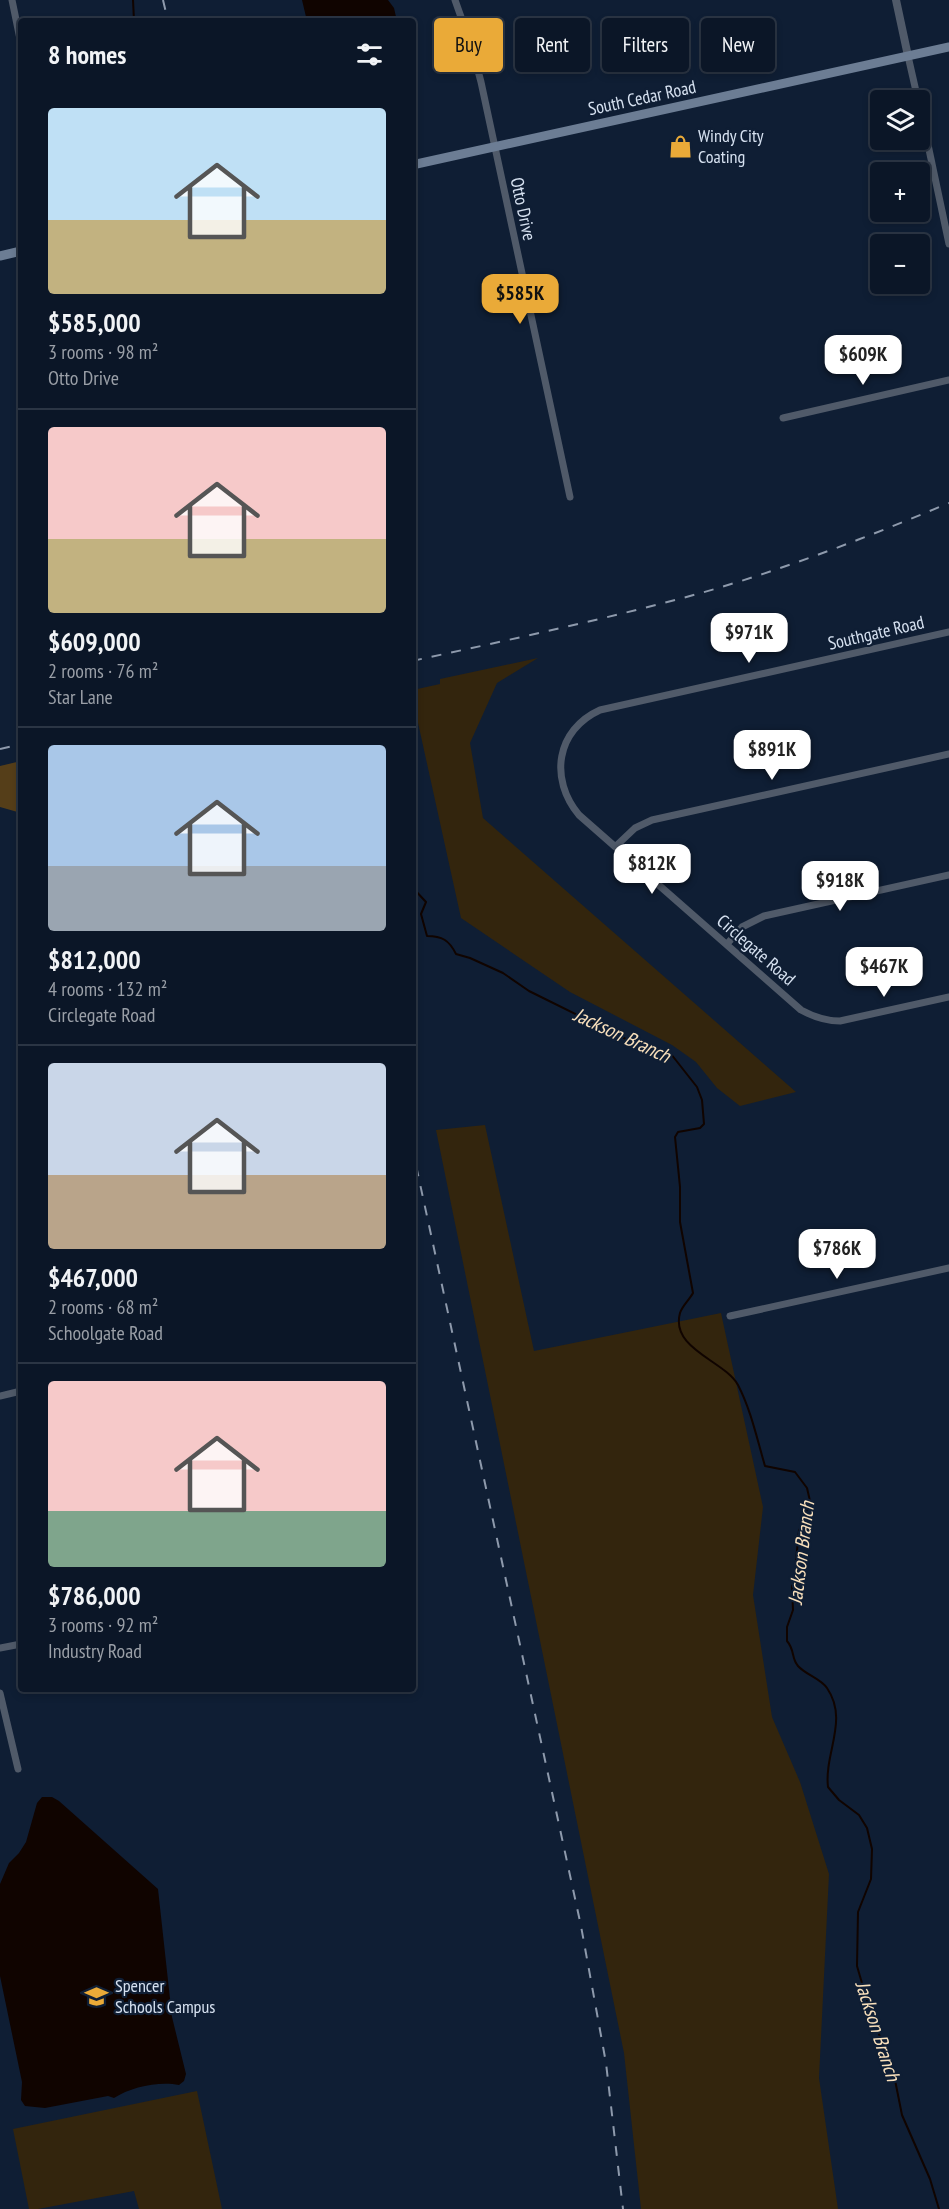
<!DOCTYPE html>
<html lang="en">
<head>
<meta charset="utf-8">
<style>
	body { margin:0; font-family:"PT Sans Narrow",sans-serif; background:#192333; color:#f1f3f6; height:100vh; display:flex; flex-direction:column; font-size:22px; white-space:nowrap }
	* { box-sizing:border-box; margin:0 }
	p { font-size:20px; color:#9a9fa7 }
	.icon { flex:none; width:33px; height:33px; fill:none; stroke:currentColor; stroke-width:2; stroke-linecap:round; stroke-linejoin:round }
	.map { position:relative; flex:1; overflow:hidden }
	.sheet { position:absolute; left:18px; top:18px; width:398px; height:1674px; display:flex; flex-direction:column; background:#0b1627; border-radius:6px; box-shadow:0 3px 9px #0003,0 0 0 2px #2b3544 }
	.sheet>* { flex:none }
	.banner { position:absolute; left:434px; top:18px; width:424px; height:54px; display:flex; gap:12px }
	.fabs { position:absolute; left:870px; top:90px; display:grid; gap:12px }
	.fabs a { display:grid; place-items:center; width:60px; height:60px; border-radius:6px; background:#0b1627; box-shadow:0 3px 9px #0003,0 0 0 2px #2b3544; font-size:30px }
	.price { position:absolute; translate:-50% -51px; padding:0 14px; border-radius:12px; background:#fff; color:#222; font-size:20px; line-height:39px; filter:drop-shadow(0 2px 3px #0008) }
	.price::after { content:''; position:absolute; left:50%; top:36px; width:18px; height:14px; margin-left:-9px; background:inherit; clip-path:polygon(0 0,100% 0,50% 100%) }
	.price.current { background:#eaaa38; color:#111 }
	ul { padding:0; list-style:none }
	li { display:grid; align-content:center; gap:12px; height:318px; padding:0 30px }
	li+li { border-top:2px solid #2b3544 }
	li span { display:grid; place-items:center; height:186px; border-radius:6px; color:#555 }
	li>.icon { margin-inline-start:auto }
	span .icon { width:108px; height:108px; fill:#fffc; stroke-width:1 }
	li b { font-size:26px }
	h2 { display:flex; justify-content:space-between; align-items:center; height:72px; padding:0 30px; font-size:26px }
	.chip { padding:0 21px; border-radius:6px; background:#0b1627; box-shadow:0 3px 9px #0003,0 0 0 2px #2b3544; font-size:21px; line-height:54px }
	.chip.current { background:#eaaa38; color:#111 }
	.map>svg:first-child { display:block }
	.green { fill:#33250d }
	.forest { fill:#553e19 }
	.water { fill:#100400 }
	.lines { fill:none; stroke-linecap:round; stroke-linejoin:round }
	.stream { stroke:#100400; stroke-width:2 }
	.minor { stroke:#505a69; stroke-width:7 }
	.tertiary { stroke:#505a69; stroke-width:8 }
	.secondary { stroke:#6c7d94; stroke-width:9 }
	.rail { stroke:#8e9aac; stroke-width:2; stroke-dasharray:10 10; stroke-linecap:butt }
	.labels { text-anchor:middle; stroke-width:4.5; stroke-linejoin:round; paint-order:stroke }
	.street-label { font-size:18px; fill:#d6e1f0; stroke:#0f1e34 }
	.poi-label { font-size:18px; fill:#d6e1f0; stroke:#0f1e34; text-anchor:start }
	.water-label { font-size:20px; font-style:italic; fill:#f9e0bc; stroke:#0f1e34 }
</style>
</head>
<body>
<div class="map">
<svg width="949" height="2209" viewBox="0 0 949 2209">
	<rect width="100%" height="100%" fill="#0f1e34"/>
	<path class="green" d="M538 658 497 683 470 743 483 818 796 1092 740 1106 717 1088 696 1062 672 1045 570 992 461 918 413 700V690L440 684V679Z
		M485 1125 534 1351 721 1313 763 1507 753 1595 772 1717 800 1782 829 1874 819 2078 838 2209H641L624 2053 436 1130Z
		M197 2091 222 2209H139L134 2191 38 2209H29L13 2129Z"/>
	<path class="forest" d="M21 761V813L0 807V766Z"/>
	<path class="water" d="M302 0H388L394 8 397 21H307Z
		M42 1797H52L59 1801 158 1889 172 2017 186 2074 184 2081 179 2085C159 2081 131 2087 114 2098L108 2096 45 2108 25 2106 21 2100 22 2082 0 1976V1884L9 1863 19 1853 26 1842 37 1803Z"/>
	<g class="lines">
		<path class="stream" d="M133 0 134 21
			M412 887 426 902 421 914 427 936C442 936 449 940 456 954L470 958 503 973 529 991 648 1050 671 1054 697 1087 702 1100 704 1124 700 1128 678 1132 675 1137 680 1187V1222L693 1293C690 1299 682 1306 680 1313 670 1349 725 1361 738 1385 751 1410 757 1439 765 1466L795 1472 807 1488 810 1501 799 1531 796 1560 797 1578 792 1586 793 1610 787 1627V1641C795 1650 791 1658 798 1666 806 1675 820 1678 827 1688 849 1720 824 1753 828 1787L839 1800 859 1815 867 1828 872 1849 871 1879 858 1912 857 1966 866 1997 895 2080 902 2115 930 2179 939 2209"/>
		<path class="minor" d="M12 0 21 44
			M455 0 472 48 481 82 570 497
			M908 56 918 100
			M920 107 949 244
			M783 418 949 380
			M949 632 600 710C556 730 549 779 579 815L801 1010C814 1017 825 1021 840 1021L949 997
			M616 846 635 828 652 820 949 754
			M727 944 742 927 764 916 949 875
			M730 1316 949 1268
			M0 1396 21 1391
			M0 1648 21 1644
			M0 1693 18 1769"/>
		<path class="tertiary" d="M896 0 908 56"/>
		<path class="secondary" d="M412 165 949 47
			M0 256 21 251"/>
		<path class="rail" d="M163 0 168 21
			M412 661C509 640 606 619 701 593 785 569 868 537 949 503
			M0 749 21 744
			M412 1147 581 1926 606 2063 623 2209"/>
	</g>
	<defs>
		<symbol id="shop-bare" viewBox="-9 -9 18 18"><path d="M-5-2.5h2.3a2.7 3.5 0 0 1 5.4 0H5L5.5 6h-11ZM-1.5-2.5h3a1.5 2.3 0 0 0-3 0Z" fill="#eaaa38" stroke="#0f1e34" stroke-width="2.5" paint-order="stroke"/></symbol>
		<symbol id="school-bare" viewBox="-9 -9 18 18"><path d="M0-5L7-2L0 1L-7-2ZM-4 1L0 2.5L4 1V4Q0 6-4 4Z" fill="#eaaa38" stroke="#0f1e34" stroke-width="2.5" paint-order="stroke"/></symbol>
	</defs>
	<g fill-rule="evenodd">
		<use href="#shop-bare" x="664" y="130" width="33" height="33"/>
		<use href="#school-bare" x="80" y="1980" width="33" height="33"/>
	</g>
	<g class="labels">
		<g class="street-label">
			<text transform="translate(642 98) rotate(-12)" y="6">South Cedar Road</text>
			<text transform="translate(523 209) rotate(78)" y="6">Otto Drive</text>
			<text transform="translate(876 633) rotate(-13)" y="6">Southgate Road</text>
			<text transform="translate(756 950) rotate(41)" y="6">Circlegate Road</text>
		</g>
		<g class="poi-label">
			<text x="698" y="142">Windy City<tspan x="698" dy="21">Coating</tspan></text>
			<text x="115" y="1992">Spencer<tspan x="115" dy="21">Schools Campus</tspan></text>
		</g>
		<g class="water-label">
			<text transform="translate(622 1035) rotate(25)" y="7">Jackson Branch</text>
			<text transform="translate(801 1553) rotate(-83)" y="7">Jackson Branch</text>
			<text transform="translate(878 2031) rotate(72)" y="7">Jackson Branch</text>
		</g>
	</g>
</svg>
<div class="fabs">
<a><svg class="icon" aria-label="layers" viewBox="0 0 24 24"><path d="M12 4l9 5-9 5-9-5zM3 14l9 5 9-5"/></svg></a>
<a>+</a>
<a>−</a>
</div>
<b class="price current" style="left:520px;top:325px">$585K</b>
<b class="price" style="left:863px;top:386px">$609K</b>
<b class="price" style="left:749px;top:664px">$971K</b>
<b class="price" style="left:772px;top:781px">$891K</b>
<b class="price" style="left:652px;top:895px">$812K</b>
<b class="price" style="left:840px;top:912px">$918K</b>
<b class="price" style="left:884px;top:998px">$467K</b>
<b class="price" style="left:837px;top:1280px">$786K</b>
<div class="banner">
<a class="chip current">Buy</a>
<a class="chip">Rent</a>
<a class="chip">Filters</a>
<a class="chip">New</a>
</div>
<section class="sheet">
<h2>8 homes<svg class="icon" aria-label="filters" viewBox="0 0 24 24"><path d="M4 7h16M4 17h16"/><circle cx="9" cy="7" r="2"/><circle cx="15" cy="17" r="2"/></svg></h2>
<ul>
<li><span style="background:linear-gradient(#bfe0f5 60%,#c2b280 0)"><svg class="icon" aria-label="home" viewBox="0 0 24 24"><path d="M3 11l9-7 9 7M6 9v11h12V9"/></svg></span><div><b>$585,000</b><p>3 rooms · 98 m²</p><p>Otto Drive</p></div></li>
<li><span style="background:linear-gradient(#f6c9c9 60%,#c2b280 0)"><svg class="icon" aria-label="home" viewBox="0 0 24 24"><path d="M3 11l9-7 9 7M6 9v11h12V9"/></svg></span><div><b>$609,000</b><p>2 rooms · 76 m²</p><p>Star Lane</p></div></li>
<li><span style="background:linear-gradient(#a9c7e8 65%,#9aa5b1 0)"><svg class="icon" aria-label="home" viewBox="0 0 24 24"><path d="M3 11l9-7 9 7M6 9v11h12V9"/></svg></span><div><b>$812,000</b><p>4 rooms · 132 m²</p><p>Circlegate Road</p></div></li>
<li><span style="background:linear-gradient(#c9d6e8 60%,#b9a48a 0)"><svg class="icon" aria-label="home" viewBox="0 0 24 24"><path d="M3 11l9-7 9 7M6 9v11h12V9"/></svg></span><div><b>$467,000</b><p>2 rooms · 68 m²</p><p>Schoolgate Road</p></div></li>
<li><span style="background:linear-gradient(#f6c9c9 70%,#7fa58c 0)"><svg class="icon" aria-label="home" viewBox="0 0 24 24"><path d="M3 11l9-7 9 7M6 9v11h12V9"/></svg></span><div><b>$786,000</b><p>3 rooms · 92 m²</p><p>Industry Road</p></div></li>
</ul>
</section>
</div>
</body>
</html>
